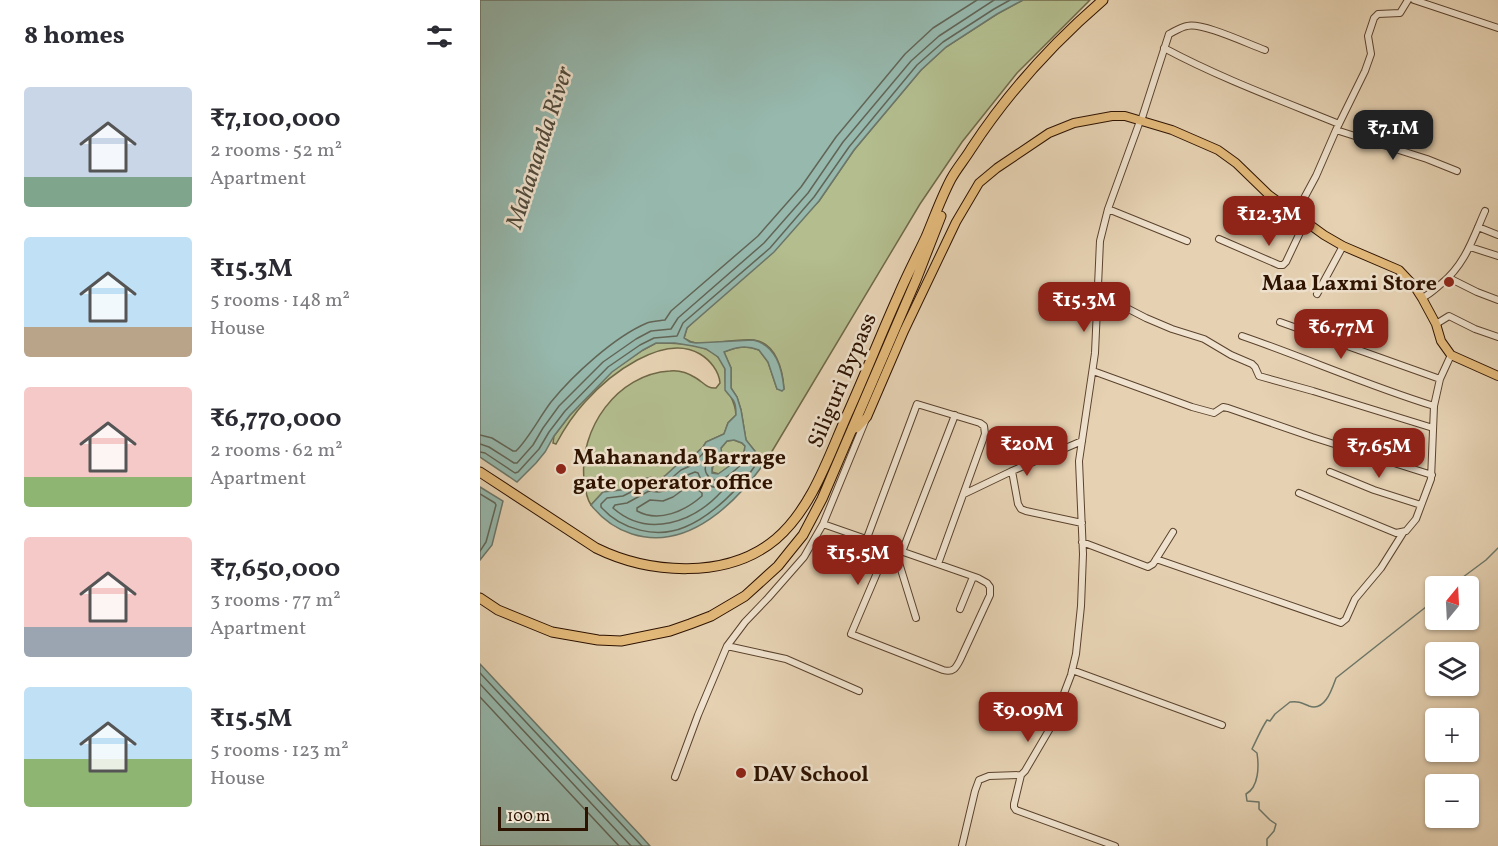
<!DOCTYPE html>
<html lang="en">
<head>
<meta charset="utf-8">
<style>
	body { margin:0; font-family:Vollkorn,serif; background:#f7f7f7; color:#2b2b33; height:100vh; display:flex; flex-direction:column; font-size:22px; white-space:nowrap }
	* { box-sizing:border-box; margin:0 }
	p { font-size:20px; color:#7c7c81 }
	.icon { flex:none; width:33px; height:33px; fill:none; stroke:currentColor; stroke-width:2; stroke-linecap:round; stroke-linejoin:round }
	.map { position:relative; flex:1; overflow:hidden }
	.panel { display:flex; flex-direction:column; background:#fff; width:480px }
	.panel>* { flex:none }
	.needle { width:39px; rotate:18deg }
	.controls { position:absolute; left:945px; top:576px; display:grid; gap:12px }
	.controls a { display:grid; place-items:center; width:54px; height:54px; border-radius:6px; background:#fff; box-shadow:0 2px 4px #0004; font-size:30px }
	.scale { position:absolute; left:18px; bottom:15px; width:90px; box-sizing:border-box; padding-left:6px; border:3px solid #2d1200; border-top:0; font-size:16px; line-height:21px; white-space:nowrap; color:#2d1200; -webkit-text-stroke:4px #efe2ce; paint-order:stroke }
	.price { position:absolute; translate:-50% -51px; padding:0 14px; border-radius:12px; background:#8f2418; color:#fff; font-size:20px; line-height:39px; filter:drop-shadow(0 2px 3px #0008) }
	.price::after { content:''; position:absolute; left:50%; top:36px; width:18px; height:14px; margin-left:-9px; background:inherit; clip-path:polygon(0 0,100% 0,50% 100%) }
	.price.on { background:#222; color:#fff }
	ul { padding:0; list-style:none }
	li { display:flex; align-items:center; gap:18px; height:150px; padding:0 24px }
	li span { display:grid; place-items:center; flex:none; width:168px; height:120px; border-radius:6px; color:#555 }
	li>.icon { margin-inline-start:auto }
	span .icon { width:72px; height:72px; fill:#fffc; stroke-width:1 }
	li b { font-size:26px }
	h2 { display:flex; justify-content:space-between; align-items:center; height:72px; padding:0 24px; font-size:26px }
	main { display:flex; flex:1; min-height:0 }
	.map>svg:first-child { display:block }
	.green { fill:#b3bd8e; stroke:#706847; stroke-width:1.5 }
	.water { fill:#96b8ad; stroke:#6c7668; stroke-width:1.5; fill-rule:evenodd }
	.lines { fill:none; stroke-linecap:round; stroke-linejoin:round }
	.shore { stroke:#626556; stroke-width:1.5 }
	.stream { stroke:#6c7668; stroke-width:1.5 }
	.minor-casing { stroke:#5b422d; stroke-width:8 }
	.major-casing { stroke:#2d1200; stroke-width:10 }
	.highway-casing { stroke:#2d1200; stroke-width:11 }
	.minor { stroke:#efe2ce; stroke-width:6 }
	.major { stroke:#e3b97a; stroke-width:8 }
	.highway { stroke:#e3b97a; stroke-width:9 }
	.poi-dot { fill:#8f2418; stroke:#efe2ce; stroke-width:2 }
	.labels { text-anchor:middle; stroke-width:5; stroke-linejoin:round; paint-order:stroke }
	.poi-label { font-size:22px; font-weight:bold; fill:#2d1200; stroke:#efe2ce; text-anchor:start }
	.street-label { font-size:22px; fill:#2d1200; stroke:#efe2ce }
	.water-label { font-size:24px; font-style:italic; fill:#524c3d; stroke:#efe2ce }
</style>
</head>
<body>
<main>
<section class="panel">
<h2>8 homes<svg class="icon" aria-label="filters" viewBox="0 0 24 24"><path d="M4 7h16M4 17h16"/><circle cx="9" cy="7" r="2"/><circle cx="15" cy="17" r="2"/></svg></h2>
<ul>
<li><span style="background:linear-gradient(#c9d6e8 75%,#7fa58c 0)"><svg class="icon" aria-label="home" viewBox="0 0 24 24"><path d="M3 11l9-7 9 7M6 9v11h12V9"/></svg></span><div><b>₹7,100,000</b><p>2 rooms · 52 m²</p><p>Apartment</p></div></li>
<li><span style="background:linear-gradient(#bfe0f5 75%,#b9a48a 0)"><svg class="icon" aria-label="home" viewBox="0 0 24 24"><path d="M3 11l9-7 9 7M6 9v11h12V9"/></svg></span><div><b>₹15.3M</b><p>5 rooms · 148 m²</p><p>House</p></div></li>
<li><span style="background:linear-gradient(#f6c9c9 75%,#8fb573 0)"><svg class="icon" aria-label="home" viewBox="0 0 24 24"><path d="M3 11l9-7 9 7M6 9v11h12V9"/></svg></span><div><b>₹6,770,000</b><p>2 rooms · 62 m²</p><p>Apartment</p></div></li>
<li><span style="background:linear-gradient(#f6c9c9 75%,#9aa5b1 0)"><svg class="icon" aria-label="home" viewBox="0 0 24 24"><path d="M3 11l9-7 9 7M6 9v11h12V9"/></svg></span><div><b>₹7,650,000</b><p>3 rooms · 77 m²</p><p>Apartment</p></div></li>
<li><span style="background:linear-gradient(#bfe0f5 60%,#8fb573 0)"><svg class="icon" aria-label="home" viewBox="0 0 24 24"><path d="M3 11l9-7 9 7M6 9v11h12V9"/></svg></span><div><b>₹15.5M</b><p>5 rooms · 123 m²</p><p>House</p></div></li>
</ul>
</section>
<div class="map">
<svg width="1018" height="846" viewBox="0 0 1018 846">
	<rect width="100%" height="100%" fill="#e6d2b3"/>
	<filter id="stains"><feTurbulence type="fractalNoise" baseFrequency=".00333" numOctaves="4"/><feColorMatrix values="0 0 0 0 .2 0 0 0 0 .09 0 0 0 0 .02 0 0 0 .5 -.17"/></filter>
	<radialGradient id="worn" r=".72"><stop offset=".6" stop-color="#630" stop-opacity="0"/><stop offset="1" stop-color="#630" stop-opacity=".3"/></radialGradient>
	<path class="green" d="M543 0H610L537 73 482 142 440 204 288 458 278 455 266 440 261 410 257 397 251 388V368L244 352C256 347 266 345 279 350L288 362 297 389H304C303 370 296 343 274 340 260 339 245 342 231 343 221 344 213 344 204 338L207 328 339 201 374 150 441 70 466 47 517 14Z
		M176 343C199 343 233 342 244 366 247 372 244 378 246 385 249 397 255 399 256 415L248 423 244 434 226 442 223 447 207 462 198 464 185 476 179 479 171 477 141 490 123 492 111 505C106 498 105 488 104 479 99 429 137 374 190 371 199 370 208 373 216 378 223 382 227 389 236 388L240 383C239 371 230 360 220 354 183 332 128 376 105 402 93 415 84 429 76 444L73 443 74 436 90 415 132 371 163 350Z
		M254 440 262 443 265 446 264 453 255 462 239 474 232 472 233 466C243 459 241 459 241 448L247 441Z"/>
	<path class="water" d="M0 0H543L517 14 466 47 441 70 374 150 339 201 294 252 207 328 204 338 210 342 216 343 273 340C296 345 302 368 304 389L302 391 297 389 288 362 279 350C266 345 256 347 244 352L251 368V388L257 397 261 410 266 440 278 455 288 458C258 501 209 552 152 534 136 529 122 519 111 505L123 492 141 490 166 478 179 479 185 476 198 464 207 462 223 447 226 442 244 434 248 423 256 415C256 399 253 401 245 390V369L238 357 226 349 213 346 195 343H176L163 350 132 372 90 415 74 436 65 452 56 463 37 482 0 457ZM254 440 262 443 265 446 264 453 255 462 238 474 232 473V467L240 461 242 456 241 448 247 441Z
		M0 487 23 501 12 545 0 560Z
		M0 664 161 836 170 846H0Z"/>
	<g class="lines">
		<path class="shore" d="M0 435 12 438 33 451H36C49 438 59 418 71 402 93 375 134 337 167 323 173 321 179 321 185 320L191 311 278 236 321 187 356 137 425 54 453 28 497 0
			M0 444 9 447 34 463H37L53 445 63 428 79 406 123 362 156 339 171 331 191 329 198 318 284 243 328 193 363 142 431 61 459 36 514 0
			M230 447 234 448 236 456C233 458 230 459 228 462 221 470 229 482 240 480 249 478 262 463 270 457 273 456 277 460 277 463 261 487 232 516 205 527 177 539 141 530 121 507V504L127 498 143 496 167 484 179 485 187 482 201 470 210 466Z
			M0 452 5 453 35 473 38 472 59 449 69 432 85 411 128 367 160 345 174 338 197 336 203 323 290 248 334 197 369 147 437 65 463 42 514 9 530 0
			M215 472 218 473C222 484 229 487 240 488L242 491C214 522 168 539 133 508L135 505 147 503 169 491 178 492 184 491 193 487 205 476Z
			M211 484 222 493V496C205 511 179 523 157 511V508L170 500 183 501 193 497Z
			M0 494 15 503 16 505 6 542 0 551
			M0 673 162 846
			M0 684 151 846
			M0 697 139 846"/>
		<path class="stream" d="M971 586 1006 560 1018 548
			M787 846V839L794 831 796 824 790 820 779 809V802L767 801 766 794C779 787 779 766 777 753L772 749C777 739 781 729 787 720L790 721 795 714 810 702C819 701 822 703 829 706 845 712 852 689 856 678L956 599"/>
		<defs>
			<path id="minor" d="M934 0 1018 28
				M684 48C740 78 800 100 859 124
				M661 121 689 34C695 31 701 27 707 26 722 22 768 44 785 50
				M856 130 947 159 977 171
				M628 209 707 241
				M815 215 836 176 856 130 885 71 891 54 888 36 894 18 898 14 920 13 928 0
				M998 227 1018 235
				M739 239 799 265H803L806 262 825 222
				M990 247 1018 256
				M969 278 997 292 1018 300
				M617 290 631 300 666 318 692 329 724 339 751 355 772 364 775 367 779 376 833 391 953 428
				M837 294 863 246
				M942 298C950 294 955 289 961 284 985 265 993 238 1005 211
				M800 322 960 379
				M956 324 969 316 995 329 1018 337
				M762 336C826 358 889 386 954 406
				M613 371 712 407 734 413 743 407 748 408 832 437 952 475
				M532 471 538 504 541 509 546 511 602 523
				M850 472 894 490 941 505
				M819 493 916 533 926 531 936 519 951 479 954 406 960 379 971 355
				M484 494 532 471 602 441
				M343 524 498 578 507 583 510 587V595L480 660C476 668 473 673 463 670L371 634 408 547
				M387 538 437 404 500 423 504 426 505 434 458 564
				M602 542 668 567 673 564 693 532
				M415 550 436 618
				M422 552 475 415
				M676 559 861 623 866 619 875 599 901 568 923 533
				M480 609 493 577
				M247 646 306 659 379 691
				M592 670 742 725
				M195 777 218 715 247 646 265 622 288 598 324 557 343 524 386 419
				M482 846 495 791 499 780 509 776 541 775
				M635 846 536 810 534 807V804L541 775 545 771 572 725 591 675 596 654 601 606 603 554 599 461 615 353 620 241 628 209 660 121"/>
			<path id="major" d="M372 429 377 428 387 417 424 331 466 243 476 222 499 183 517 168 569 133 594 123 632 116H645L692 130 738 150 756 163 789 195 844 235 863 246 919 270 935 287 942 298 956 324 961 341 971 355 1018 376"/>
			<path id="highway" d="M0 472 116 548C169 574 247 580 296 539 332 508 348 458 367 415 385 375 401 334 419 294 427 275 437 256 446 237 454 218 461 198 471 179 477 168 485 159 491 149 527 94 573 43 623 0
				M0 598 18 610 72 632 118 640 141 641 190 631 210 624 231 616 265 596 298 566 310 551 323 535 342 499 436 280 461 216"/>
		</defs>
		<use href="#minor" class="minor-casing"/>
		<use href="#major" class="major-casing"/>
		<use href="#highway" class="highway-casing"/>
		<use href="#minor" class="minor"/>
		<use href="#major" class="major"/>
		<use href="#highway" class="highway"/>
	</g>
	<g class="poi-dot">
		<circle cx="969" cy="282" r="6"/>
		<circle cx="81" cy="469" r="6"/>
		<circle cx="261" cy="773" r="6"/>
	</g>
	<g class="labels">
		<g class="poi-label">
			<text x="957" y="290" text-anchor="end">Maa Laxmi Store</text>
			<text x="93" y="464">Mahananda Barrage<tspan x="93" dy="25">gate operator office</tspan></text>
			<text x="273" y="781">DAV School</text>
		</g>
		<g class="street-label">
			<text transform="translate(361 380) rotate(-67)" y="8">Siliguri Bypass</text>
		</g>
		<g class="water-label">
			<text transform="translate(59 147) rotate(-72)" y="8">Mahananda River</text>
		</g>
	</g>
	<rect width="100%" height="100%" filter="url(#stains)"/>
	<rect width="100%" height="100%" fill="url(#worn)"/>
</svg>
<div class="controls">
<a><svg class="needle" viewBox="-14 -14 28 28"><path d="M0-13l5 13h-10z" fill="#e53935"/><path d="M0 13l5-13h-10z" fill="#7c7c81"/></svg></a>
<a><svg class="icon" aria-label="layers" viewBox="0 0 24 24"><path d="M12 4l9 5-9 5-9-5zM3 14l9 5 9-5"/></svg></a>
<a>+</a>
<a>−</a>
</div>
<div class="scale">100 m</div>
<b class="price on" style="left:913px;top:161px">₹7.1M</b>
<b class="price" style="left:789px;top:247px">₹12.3M</b>
<b class="price" style="left:604px;top:333px">₹15.3M</b>
<b class="price" style="left:861px;top:360px">₹6.77M</b>
<b class="price" style="left:547px;top:477px">₹20M</b>
<b class="price" style="left:899px;top:479px">₹7.65M</b>
<b class="price" style="left:378px;top:586px">₹15.5M</b>
<b class="price" style="left:548px;top:743px">₹9.09M</b>
</div>
</main>
</body>
</html>
